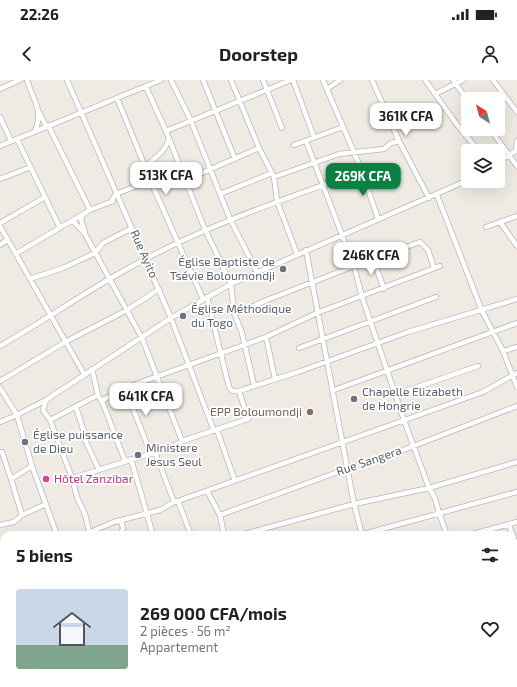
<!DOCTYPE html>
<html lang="fr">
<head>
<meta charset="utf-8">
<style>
	body { margin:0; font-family:"Exo 2",sans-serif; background:#f2f2f2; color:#222; height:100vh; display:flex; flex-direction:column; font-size:15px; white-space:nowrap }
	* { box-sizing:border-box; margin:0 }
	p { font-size:13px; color:#767676 }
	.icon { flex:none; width:22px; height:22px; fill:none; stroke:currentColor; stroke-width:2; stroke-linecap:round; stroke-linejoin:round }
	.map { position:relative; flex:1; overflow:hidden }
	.drawer { position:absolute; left:0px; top:451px; width:517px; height:156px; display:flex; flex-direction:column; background:#fff; border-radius:12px 12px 0 0; box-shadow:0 4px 16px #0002 }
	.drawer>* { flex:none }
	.needle { width:26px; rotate:324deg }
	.fabs { position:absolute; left:461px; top:12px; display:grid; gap:8px }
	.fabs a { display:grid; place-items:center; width:44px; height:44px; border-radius:4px; background:#fff; box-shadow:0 4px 16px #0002; font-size:20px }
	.price { position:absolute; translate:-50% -34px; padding:0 9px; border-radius:8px; background:#fff; color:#222; font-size:13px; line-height:26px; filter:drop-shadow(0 1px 2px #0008) }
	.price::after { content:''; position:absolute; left:50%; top:24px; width:12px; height:9px; margin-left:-6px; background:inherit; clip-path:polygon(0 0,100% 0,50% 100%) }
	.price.current { background:#0b8043; color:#fff }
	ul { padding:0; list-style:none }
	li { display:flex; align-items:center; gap:12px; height:100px; padding:0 16px }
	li+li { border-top:1px solid #e0e0e0 }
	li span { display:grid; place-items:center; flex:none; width:112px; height:80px; border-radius:4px; color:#555 }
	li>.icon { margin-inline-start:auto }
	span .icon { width:48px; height:48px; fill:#fffc; stroke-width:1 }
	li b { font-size:17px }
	h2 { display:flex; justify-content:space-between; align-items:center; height:48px; padding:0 16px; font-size:17px }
	.status { display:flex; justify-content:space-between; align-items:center; height:28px; padding:0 20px; background:#fff; direction:ltr }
	.status svg { height:11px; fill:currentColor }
	header { display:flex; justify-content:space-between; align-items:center; height:52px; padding:0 16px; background:#fff; font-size:18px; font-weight:700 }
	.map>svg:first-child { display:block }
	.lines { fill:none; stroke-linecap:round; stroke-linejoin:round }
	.minor-casing { stroke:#b4b7bb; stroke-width:6 }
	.minor { stroke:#fff; stroke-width:4.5 }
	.worship-dot { fill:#6b7280; stroke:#fff; stroke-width:1.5 }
	.education-dot { fill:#8d6e63; stroke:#fff; stroke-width:1.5 }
	.hotel-dot { fill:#d1479c; stroke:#fff; stroke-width:1.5 }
	.labels { text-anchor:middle; stroke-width:3.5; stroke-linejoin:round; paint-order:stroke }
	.street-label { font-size:12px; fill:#5c6165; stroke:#fff }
	.worship-label { font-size:12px; fill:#5b616d; stroke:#fff; text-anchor:start }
	.education-label { font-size:12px; fill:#785e54; stroke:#fff; text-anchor:end }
	.hotel-label { font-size:12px; fill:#b23c85; stroke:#fff; text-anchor:start }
</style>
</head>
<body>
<div class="status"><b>22:26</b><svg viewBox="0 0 49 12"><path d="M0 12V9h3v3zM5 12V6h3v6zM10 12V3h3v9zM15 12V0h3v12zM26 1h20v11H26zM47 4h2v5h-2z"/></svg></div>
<header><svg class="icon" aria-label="back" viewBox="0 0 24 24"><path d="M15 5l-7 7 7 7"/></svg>Doorstep<svg class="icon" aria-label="person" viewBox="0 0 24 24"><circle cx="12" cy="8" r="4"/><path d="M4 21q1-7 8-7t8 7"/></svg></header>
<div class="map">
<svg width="517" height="607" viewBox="0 0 517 607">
	<rect width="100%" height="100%" fill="#efebe4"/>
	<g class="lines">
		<defs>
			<path id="minor" d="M27 0C33 21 44 29 35 51
				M67 0 171 238 214 351
				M171 0 191 41 230 139 257 192
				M203 0 235 79
				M231 0 259 68 274 97 277 121 297 174
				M263 0 282 48
				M293 0 314 57
				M372 0 399 61 429 118
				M425 0 458 46 479 71
				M453 0 468 21
				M493 0 517 32
				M146 7 166 51 204 147 231 204 234 233 242 253 254 305
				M0 9 20 0
				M327 9 340 0
				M435 14 463 0
				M117 18 155 111 203 219
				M39 32 46 46
				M0 37 11 61
				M48 45 90 130
				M490 49 517 86
				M166 51 291 0
				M17 59 60 148
				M306 61 354 186 420 162 428 170 434 188
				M294 65 343 47
				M0 66 161 0
				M516 70 517 61
				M498 82 517 70
				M146 89C152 76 162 78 169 59
				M362 91 378 139
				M274 97 339 74 384 69 391 63 399 61
				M0 99 31 87
				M220 114 272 93
				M437 115 482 231 503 271 517 307
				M112 120 116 114 144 103 167 106 186 100 259 68
				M83 135 81 140 85 152
				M73 141 85 154 142 258 182 361
				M500 142 517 166
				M0 143 45 117
				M0 146 84 294
				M486 147 517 136
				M0 165 8 159
				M306 170 354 424 362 455
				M17 173 90 130 113 121
				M373 179 384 209
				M30 199 63 188 95 173 103 163 132 148
				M207 217 229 307 232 311H239
				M234 233 242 231 267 220 354 186 362 217 404 340 429 408 435 418 439 433 447 455
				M266 257 275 299
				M0 266C43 242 83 213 127 189 201 147 282 120 362 91L323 0
				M299 268 436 217
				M503 271 517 267
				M92 289 98 315 104 326 125 381
				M0 301 67 261 127 230 159 209
				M0 308 17 335 32 386 57 455
				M125 308 150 372
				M334 310 517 243
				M397 314 478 286
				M46 320 43 330 50 340 72 398 77 417 85 434 90 455
				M101 321 125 308 266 257 317 233 440 186
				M76 327 84 352 85 360 99 390
				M50 340 98 315
				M0 342 17 335 46 320 171 238 231 204 468 100
				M217 350 235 401
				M0 372H2L11 399
				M155 372 174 422
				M131 379 153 455
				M60 402 172 367 182 361 248 339 239 311 298 292 408 252 517 219
				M207 411 220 435 224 455
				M22 435 46 424
				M220 435 368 381 393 374 517 326
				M121 441 123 448 121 455
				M508 444 513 455
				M0 445 14 442 22 435 11 399 32 386
				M83 455 114 442 160 430 174 422 178 421
				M191 455 178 421 483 312 517 293
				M241 455 354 424 429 408 517 382
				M360 455 517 412
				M469 455 517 442
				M513 456 517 467
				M0 484 4 483
				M0 505 4 500
				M513 513 517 512
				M0 548 4 554
				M513 552 517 550
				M0 591 4 589
				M513 592 517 596
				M22 603 24 607
				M58 603 60 607
				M118 603 119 607
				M136 603V607
				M209 603V607
				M269 603 271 607
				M316 603 317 607
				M353 603 354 607
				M393 603 394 607
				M40 607 49 603
				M170 607 188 603
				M294 607 307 603
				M366 607 367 603"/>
		</defs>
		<use href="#minor" class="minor-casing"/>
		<use href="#minor" class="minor"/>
	</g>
	<g class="worship-dot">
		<circle cx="283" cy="189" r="4"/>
		<circle cx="183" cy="236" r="4"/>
		<circle cx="354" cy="319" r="4"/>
		<circle cx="25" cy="362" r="4"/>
		<circle cx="138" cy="375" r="4"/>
	</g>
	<circle class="education-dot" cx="310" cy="332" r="4"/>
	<circle class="hotel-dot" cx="46" cy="399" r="4"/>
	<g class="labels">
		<g class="street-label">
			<text transform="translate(144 174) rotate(66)" y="4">Rue Ayito</text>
			<text transform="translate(369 381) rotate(-19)" y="4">Rue Sangera</text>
		</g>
		<g class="worship-label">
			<text x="275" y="186" text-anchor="end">Église Baptiste de<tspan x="275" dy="14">Tsévie Boloumondji</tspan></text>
			<text x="191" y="233">Église Méthodique<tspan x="191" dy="14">du Togo</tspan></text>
			<text x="362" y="316">Chapelle Elizabeth<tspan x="362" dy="14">de Hongrie</tspan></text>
			<text x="33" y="359">Église puissance<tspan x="33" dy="14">de Dieu</tspan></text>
			<text x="146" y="372">Ministere<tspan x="146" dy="14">Jesus Seul</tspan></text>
		</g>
		<g class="education-label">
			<text x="302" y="336">EPP Boloumondji</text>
		</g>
		<g class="hotel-label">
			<text x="54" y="403">Hôtel Zanzibar</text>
		</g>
	</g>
</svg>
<div class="fabs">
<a><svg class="needle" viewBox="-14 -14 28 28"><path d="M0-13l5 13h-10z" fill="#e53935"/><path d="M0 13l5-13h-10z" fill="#767676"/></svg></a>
<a><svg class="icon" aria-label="layers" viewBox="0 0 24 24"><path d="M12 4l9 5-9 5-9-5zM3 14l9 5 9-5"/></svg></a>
</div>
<b class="price" style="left:406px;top:57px">361K CFA</b>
<b class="price" style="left:166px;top:116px">513K CFA</b>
<b class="price current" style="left:363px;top:117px">269K CFA</b>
<b class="price" style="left:371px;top:196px">246K CFA</b>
<b class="price" style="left:146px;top:337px">641K CFA</b>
<section class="drawer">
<h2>5 biens<svg class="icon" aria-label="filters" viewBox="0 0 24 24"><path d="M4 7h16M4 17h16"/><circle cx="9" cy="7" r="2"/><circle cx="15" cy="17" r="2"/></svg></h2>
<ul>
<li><span style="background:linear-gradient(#c9d6e8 70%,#7fa58c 0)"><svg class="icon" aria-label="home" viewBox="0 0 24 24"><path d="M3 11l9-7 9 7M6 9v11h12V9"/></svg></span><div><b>269 000 CFA/mois</b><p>2 pièces · 56 m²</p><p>Appartement</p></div><svg class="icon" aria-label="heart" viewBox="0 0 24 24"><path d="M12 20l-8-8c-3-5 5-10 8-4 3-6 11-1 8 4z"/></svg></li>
</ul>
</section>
</div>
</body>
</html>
